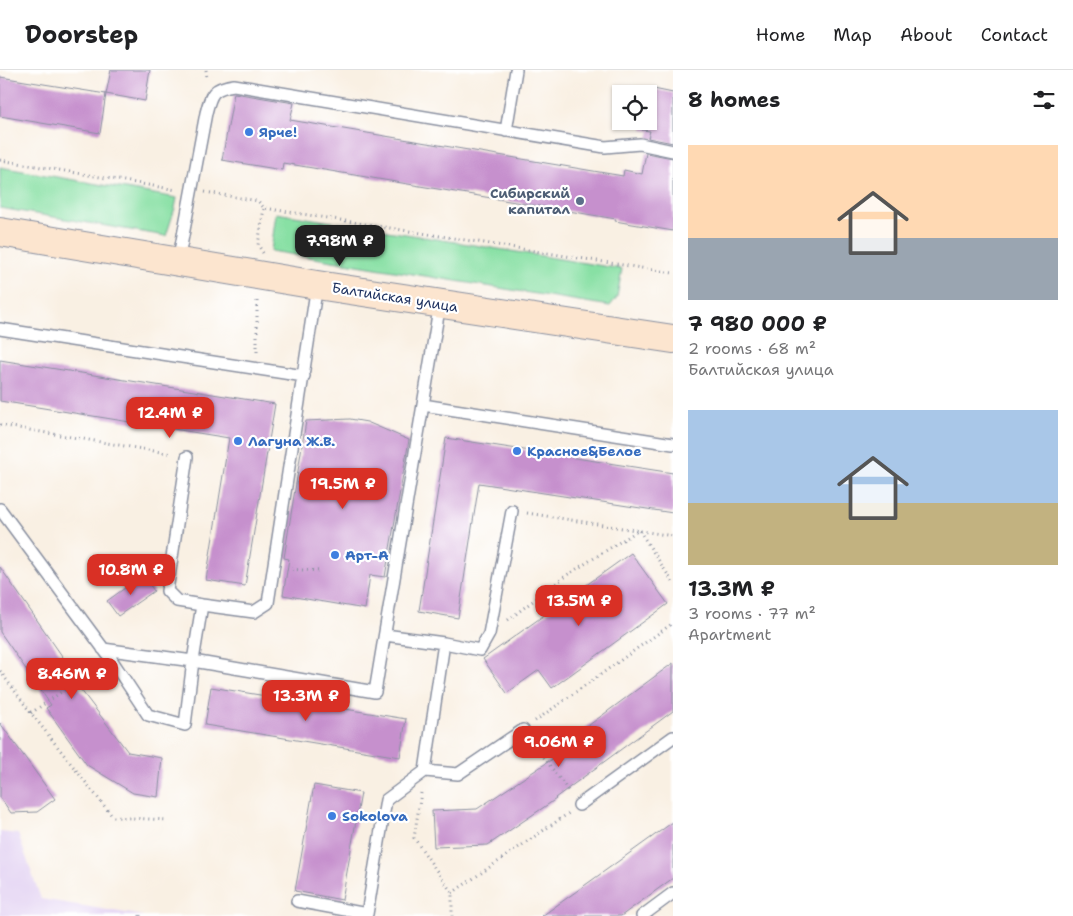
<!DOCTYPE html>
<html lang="en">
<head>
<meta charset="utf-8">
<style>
	body { margin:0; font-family:"Shantell Sans",sans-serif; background:#f6f6f6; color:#202124; height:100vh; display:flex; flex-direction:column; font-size:19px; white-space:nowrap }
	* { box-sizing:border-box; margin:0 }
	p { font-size:16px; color:#757577 }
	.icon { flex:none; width:28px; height:28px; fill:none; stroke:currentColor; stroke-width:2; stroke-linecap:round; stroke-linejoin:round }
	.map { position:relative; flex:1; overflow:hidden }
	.panel { display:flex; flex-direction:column; background:#fff; width:400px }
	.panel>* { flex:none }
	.fabs { position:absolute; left:612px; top:15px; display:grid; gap:10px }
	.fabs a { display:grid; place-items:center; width:45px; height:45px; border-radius:0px; background:#fff; box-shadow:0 1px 4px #0004; font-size:25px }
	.price { position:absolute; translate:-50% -42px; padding:0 11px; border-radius:10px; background:#d93025; color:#fff; font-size:16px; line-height:32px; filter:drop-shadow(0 1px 2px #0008) }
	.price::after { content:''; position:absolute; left:50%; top:30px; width:15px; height:11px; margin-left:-8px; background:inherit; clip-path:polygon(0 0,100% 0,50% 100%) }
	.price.active { background:#222; color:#fff }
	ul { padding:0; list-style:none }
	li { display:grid; align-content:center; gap:10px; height:265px; padding:0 15px }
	li span { display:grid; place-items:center; height:155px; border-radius:0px; color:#555 }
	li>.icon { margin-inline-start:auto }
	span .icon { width:90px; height:90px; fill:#fffc; stroke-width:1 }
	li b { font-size:21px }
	h2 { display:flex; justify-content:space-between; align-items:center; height:60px; padding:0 15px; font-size:21px }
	header { display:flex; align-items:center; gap:30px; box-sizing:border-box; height:70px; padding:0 25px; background:#fff; border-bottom:1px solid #e0e0e0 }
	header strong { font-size:24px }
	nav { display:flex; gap:28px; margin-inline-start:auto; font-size:18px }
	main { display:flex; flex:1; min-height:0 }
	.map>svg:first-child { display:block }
	.built { fill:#e3d3f3 }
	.green { fill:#88e0a4; stroke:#528881 }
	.building { fill:#c690cd }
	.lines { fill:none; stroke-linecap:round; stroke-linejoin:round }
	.lane-casing { stroke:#8a90a0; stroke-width:14 }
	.secondary-casing { stroke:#8a90a0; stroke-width:30 }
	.path { stroke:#8a90a0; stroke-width:3; stroke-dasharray:1 4; stroke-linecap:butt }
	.lane { stroke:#fff; stroke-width:11 }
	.secondary { stroke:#fce5cf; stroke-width:28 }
	.shop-dot { fill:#3f7fe0; stroke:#fff; stroke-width:2 }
	.service-dot { fill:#5c6f8a; stroke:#fff; stroke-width:2 }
	.labels { text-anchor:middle; stroke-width:4.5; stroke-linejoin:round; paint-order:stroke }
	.shop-label { font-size:14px; font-weight:bold; fill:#366cbe; stroke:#fff; text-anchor:start }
	.service-label { font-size:14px; font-weight:bold; fill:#4e5e75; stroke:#fff; text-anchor:end }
	.street-label { font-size:14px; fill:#1b2f5e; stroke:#fff }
</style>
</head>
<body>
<header>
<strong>Doorstep</strong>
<nav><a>Home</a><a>Map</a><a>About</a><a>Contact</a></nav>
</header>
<main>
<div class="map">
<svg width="673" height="846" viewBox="0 0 673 846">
	<rect width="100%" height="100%" fill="#fff"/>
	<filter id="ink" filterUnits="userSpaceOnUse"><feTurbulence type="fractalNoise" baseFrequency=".02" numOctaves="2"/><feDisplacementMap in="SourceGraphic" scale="10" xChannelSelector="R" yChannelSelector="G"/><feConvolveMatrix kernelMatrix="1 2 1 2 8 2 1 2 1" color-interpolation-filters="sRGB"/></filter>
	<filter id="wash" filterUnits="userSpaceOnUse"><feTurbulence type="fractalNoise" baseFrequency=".0096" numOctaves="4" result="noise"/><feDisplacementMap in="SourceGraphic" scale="20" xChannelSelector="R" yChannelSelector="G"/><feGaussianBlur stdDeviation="1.12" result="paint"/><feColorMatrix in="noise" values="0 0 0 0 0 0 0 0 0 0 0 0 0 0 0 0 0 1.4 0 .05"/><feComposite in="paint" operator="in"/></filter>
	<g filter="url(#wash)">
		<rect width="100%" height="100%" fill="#f9f0e3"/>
		<path class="built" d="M0 762 18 764 41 829 144 846H0Z"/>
		<path class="green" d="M0 97 177 128 175 138 166 166 0 138Z
			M276 143 622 199 617 227 610 236 271 181Z"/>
		<g id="blocks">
			<path class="building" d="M111 0H150L145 31 106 24Z
				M0 7 106 24 100 63 0 46Z
				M649 18 673 23V73L648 68 650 61 642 60 643 51H649Z
				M234 23 294 33 290 50 623 106 624 100 642 104 646 83 673 88V161L615 151 616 149 283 93 282 100 222 90Z
				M0 290 275 334 245 516 206 510 229 368 0 331Z
				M350 349 367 352 409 370 385 507 370 505 365 539 283 525 289 489 284 488 306 351Z
				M446 368 673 403V443L479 413 458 548 419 541Z
				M631 483 668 534 552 618 539 600 507 623 483 589Z
				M0 497 69 596 65 599 128 682 162 688 158 727 133 723 87 695 46 638 51 635 0 562Z
				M143 505 154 521 118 546 107 531Z
				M673 593V641L555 728 556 729 488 775 434 777 432 741 477 739 557 686 554 681Z
				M211 617 406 649 400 687 205 655Z
				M0 653 55 729 37 742 11 743 0 727Z
				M314 715 361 723 342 830 295 821Z
				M673 752V808L621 846H542Z"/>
		</g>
	</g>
	<g filter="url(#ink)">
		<use href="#blocks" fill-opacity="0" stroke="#8a90a0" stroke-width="1"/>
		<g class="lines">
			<defs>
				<path id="lane" d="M506 61 516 0
					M178 192 206 43C211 23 213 18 234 15L605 77 640 74 673 81
					M0 259 304 306
					M423 335 673 374
					M0 439 111 589 148 645 185 655 193 591 375 622 440 233
					M202 535 254 542 268 533 317 215
					M444 573 480 580 489 564 512 441
					M103 579 193 591 202 535 177 531 167 521 187 387
					M425 701 458 704 523 660
					M579 735 673 667
					M297 831 367 844 386 730 425 701 444 573 385 565
					M642 846 673 823"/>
				<path id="secondary" d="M0 162 317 215 673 269"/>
			</defs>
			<use href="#lane" class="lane-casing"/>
			<use href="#secondary" class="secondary-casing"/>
			<path class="path" d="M206 0 207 9
				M0 90 177 120
				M205 122 258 131 264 138 673 203
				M263 183 258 175 264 138
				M257 231V283
				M0 355 172 384
				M527 443 673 466
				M287 499 320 501
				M508 550 567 505 639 460 672 511 673 516
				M0 601 31 643 113 747 168 750
				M31 643 98 597
				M535 651 673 553
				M532 671 570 723
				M421 723 414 768 452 823V846
				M452 823 569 743
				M140 846V845"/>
			<use href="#lane" class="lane"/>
			<use href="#secondary" class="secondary"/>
		</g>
	</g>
	<g class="shop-dot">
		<circle cx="249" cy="62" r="5"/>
		<circle cx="238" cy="371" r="5"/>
		<circle cx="517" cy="381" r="5"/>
		<circle cx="335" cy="485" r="5"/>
		<circle cx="332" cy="746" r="5"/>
	</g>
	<circle class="service-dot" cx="580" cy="131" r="5"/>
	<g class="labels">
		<g class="shop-label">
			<text x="259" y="67">Ярче!</text>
			<text x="248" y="376">Лагуна Ж.В.</text>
			<text x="527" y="386">Красное&amp;Белое</text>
			<text x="345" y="490">Арт-А</text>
			<text x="342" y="751">Sokolova</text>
		</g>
		<g class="service-label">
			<text x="570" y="128">Сибирский<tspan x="570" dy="16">капитал</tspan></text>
		</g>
		<g class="street-label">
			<text transform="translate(395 227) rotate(9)" y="5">Балтийская улица</text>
		</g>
	</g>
</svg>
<div class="fabs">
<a><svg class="icon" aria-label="locate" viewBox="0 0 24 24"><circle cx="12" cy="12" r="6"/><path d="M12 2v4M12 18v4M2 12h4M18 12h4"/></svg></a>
</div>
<b class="price active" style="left:340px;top:197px">7.98M ₽</b>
<b class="price" style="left:170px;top:369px">12.4M ₽</b>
<b class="price" style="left:343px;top:440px">19.5M ₽</b>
<b class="price" style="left:131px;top:526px">10.8M ₽</b>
<b class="price" style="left:579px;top:557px">13.5M ₽</b>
<b class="price" style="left:72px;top:630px">8.46M ₽</b>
<b class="price" style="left:306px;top:652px">13.3M ₽</b>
<b class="price" style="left:559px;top:698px">9.06M ₽</b>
</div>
<section class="panel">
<h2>8 homes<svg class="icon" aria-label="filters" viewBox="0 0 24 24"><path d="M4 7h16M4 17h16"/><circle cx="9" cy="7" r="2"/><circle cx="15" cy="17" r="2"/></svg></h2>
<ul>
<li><span style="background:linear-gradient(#ffd9b3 60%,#9aa5b1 0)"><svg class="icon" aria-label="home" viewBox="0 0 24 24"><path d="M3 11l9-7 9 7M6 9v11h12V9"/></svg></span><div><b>7 980 000 ₽</b><p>2 rooms · 68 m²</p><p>Балтийская улица</p></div></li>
<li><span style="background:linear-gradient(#a9c7e8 60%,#c2b280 0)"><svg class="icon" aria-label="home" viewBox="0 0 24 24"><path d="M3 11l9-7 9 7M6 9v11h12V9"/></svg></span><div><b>13.3M ₽</b><p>3 rooms · 77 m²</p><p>Apartment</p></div></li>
</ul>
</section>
</main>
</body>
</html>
